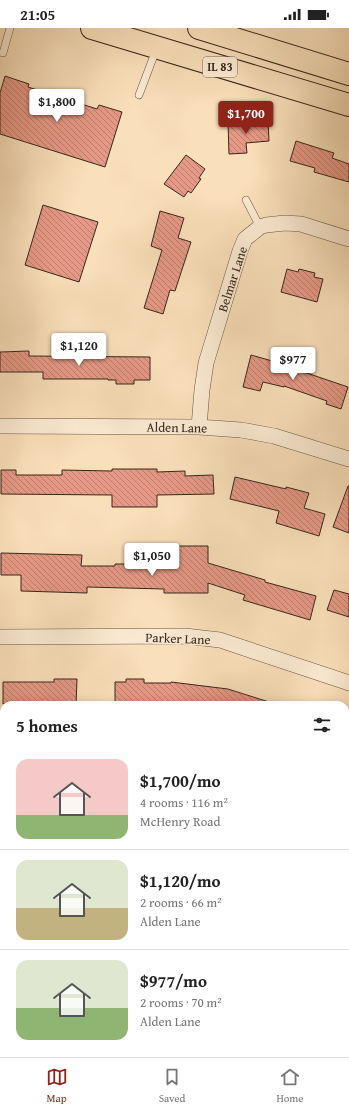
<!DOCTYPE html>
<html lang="en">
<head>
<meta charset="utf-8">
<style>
	body { margin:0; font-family:"Gentium Book Plus",serif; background:#f6f6f6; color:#222; height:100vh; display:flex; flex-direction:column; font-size:15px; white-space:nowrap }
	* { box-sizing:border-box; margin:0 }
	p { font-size:13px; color:#767676 }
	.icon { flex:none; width:22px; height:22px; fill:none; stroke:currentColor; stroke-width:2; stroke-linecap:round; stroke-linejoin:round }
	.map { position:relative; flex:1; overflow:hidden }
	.drawer { position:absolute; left:0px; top:673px; width:349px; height:356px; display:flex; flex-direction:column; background:#fff; border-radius:12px 12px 0 0; box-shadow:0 2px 10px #0003 }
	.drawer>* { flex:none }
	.price { position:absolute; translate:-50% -34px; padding:0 9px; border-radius:4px; background:#fff; color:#222; font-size:13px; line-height:26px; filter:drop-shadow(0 1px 2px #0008) }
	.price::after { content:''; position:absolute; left:50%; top:24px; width:12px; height:9px; margin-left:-6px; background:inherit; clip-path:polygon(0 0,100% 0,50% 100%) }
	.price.active { background:#8f2418; color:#fff }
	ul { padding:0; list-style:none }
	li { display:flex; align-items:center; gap:12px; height:100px; padding:0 16px }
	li+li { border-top:1px solid #e0e0e0 }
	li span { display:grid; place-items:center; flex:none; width:112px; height:80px; border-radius:12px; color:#555 }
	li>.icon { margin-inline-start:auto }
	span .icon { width:48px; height:48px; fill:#fffc; stroke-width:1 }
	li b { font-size:17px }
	h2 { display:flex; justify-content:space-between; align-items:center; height:48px; padding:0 16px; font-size:17px }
	.status { display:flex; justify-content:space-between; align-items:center; height:28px; padding:0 20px; background:#fff; direction:ltr }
	.status svg { height:11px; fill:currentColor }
	.tab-bar { display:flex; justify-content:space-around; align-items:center; height:56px; border-top:1px solid #e0e0e0; background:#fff; font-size:11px; color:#767676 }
	.tab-bar a { display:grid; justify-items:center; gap:2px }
	.tab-bar .active { color:#8f2418 }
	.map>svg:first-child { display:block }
	.building { fill:url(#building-back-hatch); stroke:#37271d }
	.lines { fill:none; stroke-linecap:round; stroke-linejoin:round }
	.lane-casing { stroke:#685544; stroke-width:8 }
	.street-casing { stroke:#685544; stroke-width:16 }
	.primary-casing { stroke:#37271d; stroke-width:24 }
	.lane { stroke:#fbead2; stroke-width:7 }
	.street { stroke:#fbead2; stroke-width:15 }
	.primary { stroke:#f9dfba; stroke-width:22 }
	.labels { text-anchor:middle; stroke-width:3; stroke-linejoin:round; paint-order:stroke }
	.shield { fill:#fbead2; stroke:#726253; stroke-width:1 }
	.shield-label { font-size:12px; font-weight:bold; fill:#37271d }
	.street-label { font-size:13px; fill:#37271d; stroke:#fbead2 }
</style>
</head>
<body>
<div class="status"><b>21:05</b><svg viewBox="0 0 49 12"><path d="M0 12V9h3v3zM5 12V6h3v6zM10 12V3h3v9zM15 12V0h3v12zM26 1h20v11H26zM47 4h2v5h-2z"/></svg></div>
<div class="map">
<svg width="349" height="1029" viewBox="0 0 349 1029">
	<defs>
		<pattern id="building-back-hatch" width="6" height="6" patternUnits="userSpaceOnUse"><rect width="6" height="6" fill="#e69986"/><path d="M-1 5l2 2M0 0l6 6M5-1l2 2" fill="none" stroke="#bb7d6d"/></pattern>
	</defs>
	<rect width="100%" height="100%" fill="#f9dfba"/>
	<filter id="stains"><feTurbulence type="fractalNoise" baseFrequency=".005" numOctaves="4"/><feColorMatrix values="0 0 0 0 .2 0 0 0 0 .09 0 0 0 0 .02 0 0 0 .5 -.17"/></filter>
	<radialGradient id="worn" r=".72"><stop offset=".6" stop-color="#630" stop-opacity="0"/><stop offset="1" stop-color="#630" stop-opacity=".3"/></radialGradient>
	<path class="building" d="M5 48 29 56 28 59 97 81 99 77 122 84 105 139 0 106V65Z
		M268 93 269 113 246 115 247 125 229 126 228 95Z
		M296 113 334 125 332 130 349 136V154L314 144 315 140 290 133Z
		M186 127 205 141 199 150 201 151 191 165 188 163 184 169 164 156Z
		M43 177 98 194 79 254 25 237Z
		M160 183 184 190 178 210 191 214 175 263 170 262 163 286 144 280 162 222 151 218Z
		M287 241 298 244 299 241 315 245 314 249 323 251 317 274 281 264Z
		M29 323V328L150 329V352H134V356H116V352H108V351H43V344H0V324Z
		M251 327 290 338 289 339 348 359 341 381 326 376 327 373 284 358V359L263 354 260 363 243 359Z
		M112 441H157V444L185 443V448L213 447 214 466 157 467V479H112V467L1 466V442H16V447H62V442L112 443Z
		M235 449 286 461V459L309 465 304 480 325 486 319 508 276 495 279 483 230 471Z
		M348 458H349V505L333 499Z
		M175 518H208V535L265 552V554L316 568 310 592 243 572 245 567 208 555V565H164V561L87 559V565L21 563V547H1V525L82 527 81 538H115V536H138V519L175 520Z
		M334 562 349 566V589L327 582Z
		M54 651H77L76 677 3 676V654H54Z
		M126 651H144V655H171V654L228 661 269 674V677L115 676V654H126Z"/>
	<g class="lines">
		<defs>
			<path id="lane" d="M3 25 10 0
				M139 67 156 22
				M246 172 260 199"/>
			<path id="street" d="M0 398 199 399 241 402 274 408 349 431
				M199 399 202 362 206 335 240 223 245 211 260 199 266 197 285 195 301 196 349 211
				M0 609 185 608 220 612 349 655
				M0 824H4"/>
			<path id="primary" d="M92 0 349 77
				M199 0 349 46"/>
		</defs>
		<use href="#lane" class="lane-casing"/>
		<use href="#street" class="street-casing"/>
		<use href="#primary" class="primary-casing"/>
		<use href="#lane" class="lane"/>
		<use href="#street" class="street"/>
		<use href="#primary" class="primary"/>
	</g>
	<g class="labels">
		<rect class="shield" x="203" y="29" width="34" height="20" rx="3"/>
		<g class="shield-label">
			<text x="220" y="43">IL 83</text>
		</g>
		<g class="street-label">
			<text transform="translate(232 251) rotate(-72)" y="5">Belmar Lane</text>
			<text transform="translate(177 399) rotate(1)" y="5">Alden Lane</text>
			<text transform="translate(178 610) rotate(2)" y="5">Parker Lane</text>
		</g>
	</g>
	<rect width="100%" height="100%" filter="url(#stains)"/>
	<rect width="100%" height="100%" fill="url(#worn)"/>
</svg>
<b class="price" style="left:57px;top:95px">$1,800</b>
<b class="price active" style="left:246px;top:107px">$1,700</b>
<b class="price" style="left:79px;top:339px">$1,120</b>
<b class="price" style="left:293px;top:353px">$977</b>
<b class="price" style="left:152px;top:549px">$1,050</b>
<section class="drawer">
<h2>5 homes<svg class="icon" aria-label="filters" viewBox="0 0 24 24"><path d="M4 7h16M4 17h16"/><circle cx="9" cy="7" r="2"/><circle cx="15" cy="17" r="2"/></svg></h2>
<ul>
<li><span style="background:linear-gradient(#f6c9c9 70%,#8fb573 0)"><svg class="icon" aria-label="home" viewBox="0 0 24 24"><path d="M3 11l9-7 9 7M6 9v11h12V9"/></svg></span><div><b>$1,700/mo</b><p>4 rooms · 116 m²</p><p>McHenry Road</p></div></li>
<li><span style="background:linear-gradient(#dfe7d0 60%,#c2b280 0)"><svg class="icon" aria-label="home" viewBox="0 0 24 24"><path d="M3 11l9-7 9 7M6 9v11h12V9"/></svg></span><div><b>$1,120/mo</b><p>2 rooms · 66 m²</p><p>Alden Lane</p></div></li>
<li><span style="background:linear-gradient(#dfe7d0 60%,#8fb573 0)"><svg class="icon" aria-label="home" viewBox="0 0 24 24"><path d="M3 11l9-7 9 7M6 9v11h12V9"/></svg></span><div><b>$977/mo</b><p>2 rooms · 70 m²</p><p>Alden Lane</p></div></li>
</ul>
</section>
</div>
<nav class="tab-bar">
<a class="active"><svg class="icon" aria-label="map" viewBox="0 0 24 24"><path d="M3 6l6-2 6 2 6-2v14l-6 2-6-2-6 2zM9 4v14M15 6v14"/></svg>Map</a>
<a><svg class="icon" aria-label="saved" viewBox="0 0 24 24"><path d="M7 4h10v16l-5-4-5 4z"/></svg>Saved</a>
<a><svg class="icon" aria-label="home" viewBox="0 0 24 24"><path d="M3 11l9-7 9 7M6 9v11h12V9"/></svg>Home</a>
</nav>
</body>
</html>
